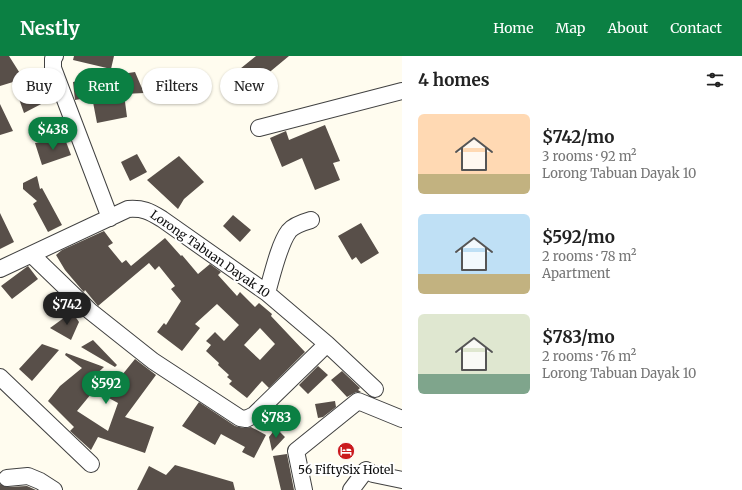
<!DOCTYPE html>
<html lang="en">
<head>
<meta charset="utf-8">
<style>
	body { margin:0; font-family:Merriweather,serif; background:#f6f6f6; color:#222; height:100vh; display:flex; flex-direction:column; font-size:15px; white-space:nowrap }
	* { box-sizing:border-box; margin:0 }
	p { font-size:13px; color:#767676 }
	.icon { flex:none; width:22px; height:22px; fill:none; stroke:currentColor; stroke-width:2; stroke-linecap:round; stroke-linejoin:round }
	.map { position:relative; flex:1; overflow:hidden }
	.sheet { display:flex; flex-direction:column; background:#fff; width:340px }
	.sheet>* { flex:none }
	.hud { position:absolute; left:12px; top:12px; width:330px; height:36px; display:flex; gap:8px }
	.price { position:absolute; translate:-50% -34px; padding:0 9px; border-radius:14px; background:#0b8043; color:#fff; font-size:13px; line-height:26px; filter:drop-shadow(0 1px 2px #0008) }
	.price::after { content:''; position:absolute; left:50%; top:24px; width:12px; height:9px; margin-left:-6px; background:inherit; clip-path:polygon(0 0,100% 0,50% 100%) }
	.price.current { background:#222; color:#fff }
	ul { padding:0; list-style:none }
	li { display:flex; align-items:center; gap:12px; height:100px; padding:0 16px }
	li span { display:grid; place-items:center; flex:none; width:112px; height:80px; border-radius:6px; color:#555 }
	li>.icon { margin-inline-start:auto }
	span .icon { width:48px; height:48px; fill:#fffc; stroke-width:1 }
	li b { font-size:17px }
	h2 { display:flex; justify-content:space-between; align-items:center; height:48px; padding:0 16px; font-size:17px }
	.tag { padding:0 14px; border-radius:18px; background:#fff; box-shadow:0 1px 3px #0004; font-size:14px; line-height:36px }
	.tag.current { background:#0b8043; color:#fff }
	header { display:flex; align-items:center; gap:24px; box-sizing:border-box; height:56px; padding:0 20px; background:#0b8043; color:#fff }
	header strong { font-size:19px }
	nav { display:flex; gap:22px; margin-inline-start:auto; font-size:14px }
	main { display:flex; flex:1; min-height:0 }
	.map>svg:first-child { display:block }
	.building { fill:#584f49; fill-rule:evenodd }
	.lines { fill:none; stroke-linecap:round; stroke-linejoin:round }
	.minor-casing { stroke:#414141; stroke-width:18 }
	.minor { stroke:#fff; stroke-width:16 }
	.labels { text-anchor:middle; stroke-width:4; stroke-linejoin:round; paint-order:stroke }
	.street-label { font-size:12px; fill:#0e0e0e; stroke:#fff }
	.poi-label { font-size:12px; fill:#0e0e0e; stroke:#fff }
</style>
</head>
<body>
<header>
<strong>Nestly</strong>
<nav><a>Home</a><a>Map</a><a>About</a><a>Contact</a></nav>
</header>
<main>
<div class="map">
<svg width="402" height="434" viewBox="0 0 402 434">
	<rect width="100%" height="100%" fill="#fffcef"/>
	<path class="building" d="M0 0H9L28 30H40L45 46 24 57 13 26 0 30Z
		M74 0H114L111 13 73 4Z
		M256 0H289L243 38 230 21Z
		M135 16 144 37 124 38 127 61 97 67 92 41 75 44 73 26 108 20 106 27 122 18Z
		M0 48 13 75 0 79Z
		M325 69 340 105 333 107 340 124 315 134 302 102 282 111 270 82 286 75 289 84Z
		M65 83 71 99 42 109 35 87Z
		M137 98 147 116 130 125 121 106Z
		M179 100 204 126 184 143 178 153 147 124Z
		M37 120 40 133 42 132 62 169 48 176 33 148 37 145 23 133V127Z
		M0 157 14 186 0 193Z
		M233 159 251 174 240 186 223 170Z
		M361 167 379 197 361 208 356 201 352 204 338 180Z
		M104 175 113 187 108 190 122 207 126 204 131 210 165 182 181 200 182 199 198 218 210 208 221 216 218 219 237 240 240 236 255 251 259 247 272 258 271 260 305 296 269 332 262 325 247 342 229 328 232 325 227 321 229 319 218 309 219 307 206 295 211 289 206 285 215 276 224 285 239 269 217 248 195 268 200 272 182 295 157 276 164 267 166 269 181 245 171 233 175 230 159 210 155 214 149 207 98 250 85 234 84 236 82 234 65 214 56 199 62 194ZM260 272 275 288 260 304 244 289Z
		M28 210 38 223 12 243 1 230Z
		M72 256 79 266 71 284 50 272Z
		M93 284 117 309 115 311 81 291Z
		M42 288 59 294 32 325 19 313Z
		M66 297 104 311 89 325 96 332 77 355 108 375 118 347 105 340 135 303 156 319 125 361 154 371 145 397 98 381 91 394 70 375 74 371 48 345 60 330 82 312 65 299Z
		M318 310 328 319 308 338 299 329Z
		M342 315 360 332 358 334 361 336H356L347 341 331 324Z
		M335 345 336 351 323 361 318 362 315 348Z
		M199 346 235 370 244 372 251 371 266 379 254 402 242 396 245 391 221 378 215 389 182 370Z
		M276 372 285 381 272 395 269 381Z
		M287 398 294 434H281L273 400Z
		M175 409 233 426 235 434H137L149 410 166 419Z
		M0 428 8 431 27 430 36 434H0Z"/>
	<g class="lines">
		<defs>
			<path id="minor" d="M55 0 53 3V12L110 162
				M259 72 402 35
				M32 199 90 255 153 305 240 362 246 363 254 359 327 288
				M0 213 128 153C143 152 149 155 162 163L267 237 327 288 375 333
				M267 237C272 220 279 188 289 175 294 169 304 166 311 164
				M0 321 91 408
				M7 422 28 420 40 425 54 434
				M304 434 296 395 358 345 402 363
				M351 434 366 414 373 418 402 424"/>
		</defs>
		<use href="#minor" class="minor-casing"/>
		<use href="#minor" class="minor"/>
	</g>
	<defs>
		<symbol id="hotel-disc" viewBox="-11 -11 22 22"><circle r="9.5" fill="#ca1a1d" stroke="#fff"/><path d="M-6-4.5h1.5V1H6V5H4.5V3h-9V5H-6ZM-4 0a1.8 1.8 0 1 1 3.6 0ZM.5 0V-2.5h3Q6-2.5 6 0Z" fill="#fff"/></symbol>
	</defs>
	<g fill-rule="evenodd">
		<use href="#hotel-disc" x="336" y="385" width="20" height="20"/>
	</g>
	<g class="labels">
		<g class="street-label">
			<text transform="translate(210 198) rotate(35)" y="4">Lorong Tabuan Dayak 10</text>
		</g>
		<g class="poi-label">
			<text x="346" y="418">56 FiftySix Hotel</text>
		</g>
	</g>
</svg>
<b class="price" style="left:53px;top:95px">$438</b>
<b class="price current" style="left:67px;top:270px">$742</b>
<b class="price" style="left:106px;top:349px">$592</b>
<b class="price" style="left:276px;top:383px">$783</b>
<div class="hud">
<a class="tag">Buy</a>
<a class="tag current">Rent</a>
<a class="tag">Filters</a>
<a class="tag">New</a>
</div>
</div>
<section class="sheet">
<h2>4 homes<svg class="icon" aria-label="filters" viewBox="0 0 24 24"><path d="M4 7h16M4 17h16"/><circle cx="9" cy="7" r="2"/><circle cx="15" cy="17" r="2"/></svg></h2>
<ul>
<li><span style="background:linear-gradient(#ffd9b3 75%,#c2b280 0)"><svg class="icon" aria-label="home" viewBox="0 0 24 24"><path d="M3 11l9-7 9 7M6 9v11h12V9"/></svg></span><div><b>$742/mo</b><p>3 rooms · 92 m²</p><p>Lorong Tabuan Dayak 10</p></div></li>
<li><span style="background:linear-gradient(#bfe0f5 75%,#c2b280 0)"><svg class="icon" aria-label="home" viewBox="0 0 24 24"><path d="M3 11l9-7 9 7M6 9v11h12V9"/></svg></span><div><b>$592/mo</b><p>2 rooms · 78 m²</p><p>Apartment</p></div></li>
<li><span style="background:linear-gradient(#dfe7d0 75%,#7fa58c 0)"><svg class="icon" aria-label="home" viewBox="0 0 24 24"><path d="M3 11l9-7 9 7M6 9v11h12V9"/></svg></span><div><b>$783/mo</b><p>2 rooms · 76 m²</p><p>Lorong Tabuan Dayak 10</p></div></li>
</ul>
</section>
</main>
</body>
</html>
